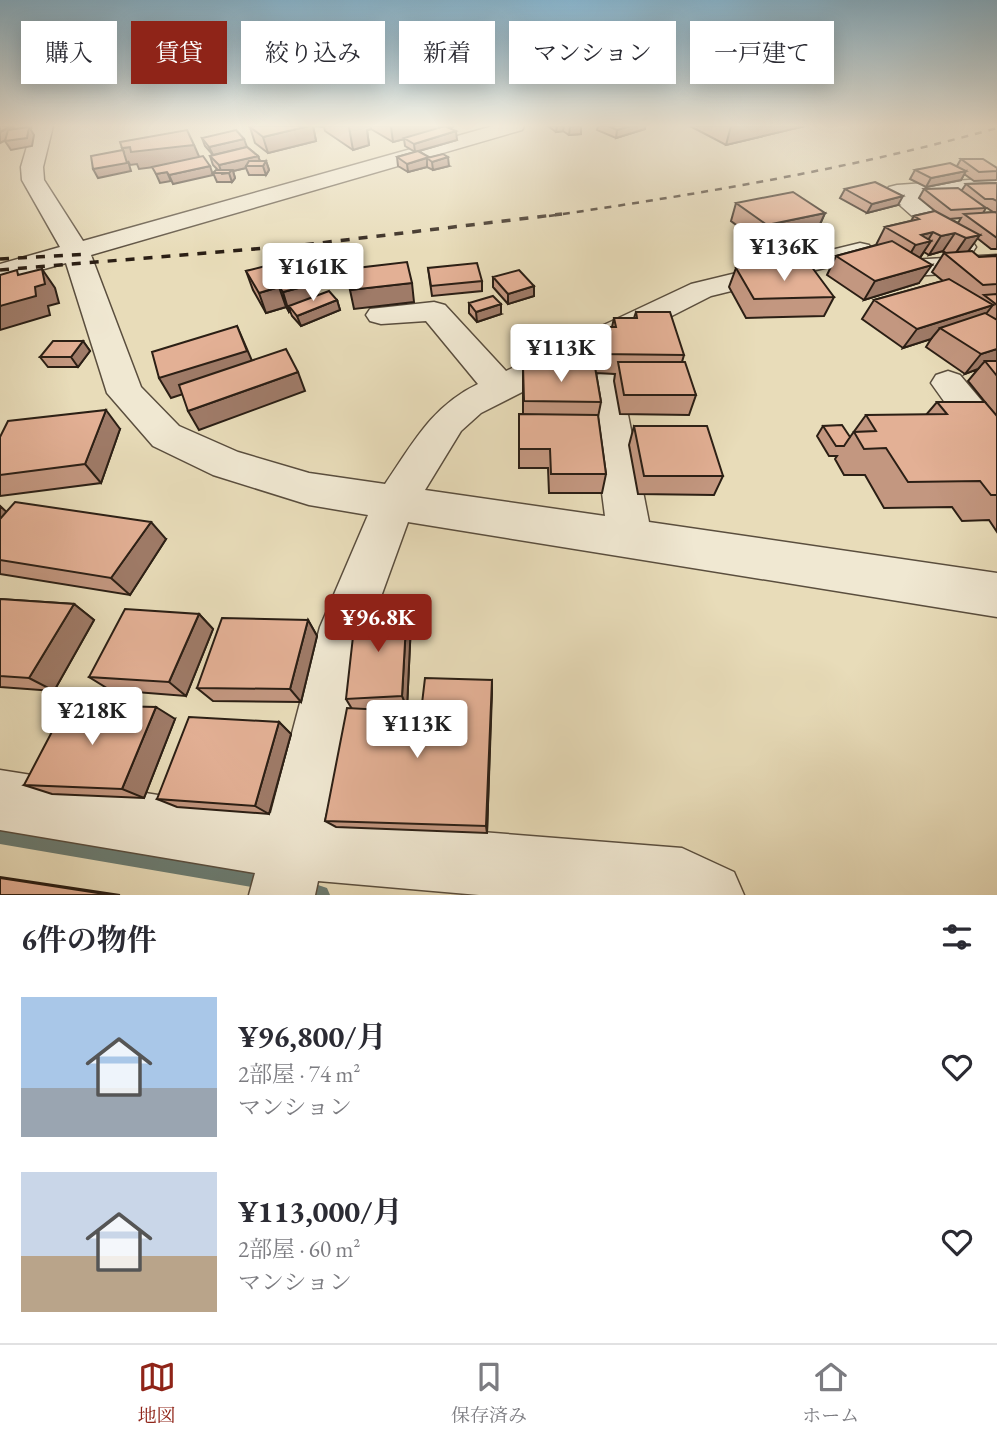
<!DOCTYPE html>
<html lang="ja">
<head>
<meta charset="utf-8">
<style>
	body { margin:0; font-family:"EB Garamond","Noto Serif JP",serif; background:#f7f7f7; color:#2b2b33; height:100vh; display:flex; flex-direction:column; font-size:26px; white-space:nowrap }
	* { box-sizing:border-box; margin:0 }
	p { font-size:23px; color:#7c7c81 }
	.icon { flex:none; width:38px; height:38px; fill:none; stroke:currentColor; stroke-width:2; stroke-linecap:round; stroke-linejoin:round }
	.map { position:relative; height:895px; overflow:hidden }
	.side { display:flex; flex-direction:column; background:#fff; flex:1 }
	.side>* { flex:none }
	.banner { position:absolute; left:21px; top:21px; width:956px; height:63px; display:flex; gap:14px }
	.price { position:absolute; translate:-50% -60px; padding:0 16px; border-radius:7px; background:#fff; color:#222; font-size:23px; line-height:46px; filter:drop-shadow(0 2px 4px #0008) }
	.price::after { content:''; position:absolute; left:50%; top:42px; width:21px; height:16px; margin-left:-10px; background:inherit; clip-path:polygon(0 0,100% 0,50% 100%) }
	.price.selected { background:#8f2418; color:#fff }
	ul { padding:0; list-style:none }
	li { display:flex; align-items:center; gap:21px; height:175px; padding:0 21px }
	li span { display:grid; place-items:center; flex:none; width:196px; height:140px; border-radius:0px; color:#555 }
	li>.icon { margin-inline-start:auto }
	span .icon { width:84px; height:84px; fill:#fffc; stroke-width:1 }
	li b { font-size:30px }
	h2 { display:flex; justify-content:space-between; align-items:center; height:84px; padding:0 21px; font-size:30px }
	.pill { padding:0 24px; border-radius:0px; background:#fff; box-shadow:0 4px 18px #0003; font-size:24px; line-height:63px }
	.pill.selected { background:#8f2418; color:#fff }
	.menu { display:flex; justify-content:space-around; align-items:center; height:98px; border-top:2px solid #e1e1e2; background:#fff; font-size:19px; color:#7c7c81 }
	.menu a { display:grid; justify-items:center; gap:4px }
	.menu .selected { color:#8f2418 }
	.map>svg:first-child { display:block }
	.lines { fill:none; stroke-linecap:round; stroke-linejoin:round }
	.stream { fill:#6c7d73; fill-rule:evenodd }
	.minor-casing { stroke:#5a4e3e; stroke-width:3 }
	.minor { fill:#f0e8d2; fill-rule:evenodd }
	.rail-far1 { stroke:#2b1f15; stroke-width:2.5; stroke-dasharray:7 7; stroke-linecap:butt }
	.rail { stroke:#2b1f15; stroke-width:3.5; stroke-dasharray:9 9; stroke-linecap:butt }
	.wall { fill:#c39780; stroke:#2b1f15; stroke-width:2; fill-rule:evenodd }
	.shaded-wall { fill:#9f7b68; stroke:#2b1f15; stroke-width:2 }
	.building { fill:#e3b095; stroke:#2b1f15; stroke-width:2 }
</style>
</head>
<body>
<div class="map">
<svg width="997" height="895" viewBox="0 0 997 895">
	<rect width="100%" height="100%" fill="#e8dcb9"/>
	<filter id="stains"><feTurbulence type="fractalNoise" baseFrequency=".00286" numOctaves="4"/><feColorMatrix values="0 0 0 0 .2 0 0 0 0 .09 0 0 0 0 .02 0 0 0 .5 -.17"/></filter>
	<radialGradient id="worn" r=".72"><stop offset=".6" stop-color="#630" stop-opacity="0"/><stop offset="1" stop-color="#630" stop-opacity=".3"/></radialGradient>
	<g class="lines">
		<path class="stream" d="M0 824 269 870 276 873 279 880 276 887 269 890 0 844Z
			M300 879 327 888 330 895H292L290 889 293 882Z"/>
		<defs>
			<path id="minor" d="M33 126H53L43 167 44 180 83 241 493 126H524L522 130 91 255 141 387 179 426 238 452 309 473 385 484C413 443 432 406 478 384L426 321 381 324 370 321 366 315 370 309 434 302 445 305 506 371 691 284 860 243 869 245 873 251 869 257 711 296 481 413 461 431 425 490 605 516 588 384 593 376 605 372 617 376 622 384 649 522 997 573V617L408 522 370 627 330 820 682 848 734 872 744 895H479L318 881 315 895H249L255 873 0 830V770L271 813 320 627 368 515 309 505 213 475 153 446 107 393 66 263 0 281V264L60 247 22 180 21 167Z
				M997 178V192L918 197 972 241 976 247 972 253 963 255 954 253 885 192 889 187 897 185Z
				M997 255V271L910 276 900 274 896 268 900 262 910 260Z
				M948 371 960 375 997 419V460L983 456 931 383 936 375Z"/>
		</defs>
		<use href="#minor" class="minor-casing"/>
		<use href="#minor" class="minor"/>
		<path class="rail-far1" d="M549 216C700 194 850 169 997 128"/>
		<path class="rail" d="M0 259 89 254
			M0 270 303 245 562 214"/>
	</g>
	<path class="wall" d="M256 126H313L316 141 268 153 255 143 250 127Z
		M315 126H454L449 128 457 140 419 151 429 158 449 166 433 170 427 167 408 172 398 166 397 157 415 152 405 146 404 139 393 142 371 129 367 130 369 145 353 150 325 131 324 127Z
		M548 126H581V134L569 135 563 131 556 132Z
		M598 126H645V129L616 138 597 130Z
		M690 126H805L726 145Z
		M202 138 247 147 258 156 260 161H266L269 170 266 175H249L246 168 233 171 235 178 232 182H217L213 173 218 170 213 165 210 156 213 155 205 146Z
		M961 159 997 168V179L996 180 974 181 964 174 961 180 926 187 910 179 915 170 957 166Z
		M997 183V249H991L977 238 968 251 979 257 997 255V532L989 520 962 521 952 507 884 508 865 475H844L835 459 837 456H829L817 436 823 426 850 437 866 415H926L937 402H985L968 381 978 369 965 374 926 347 931 339 903 348 862 319 874 300 943 281 932 272 944 253H946L943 251 929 255 924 252 920 258 919 283 864 300 827 275 836 256 876 245 885 227 911 221 914 216 935 211 919 198 924 189 962 190 966 184ZM986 208H987L993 212 983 213ZM961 218 958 223 950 219Z
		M845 189 898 205 867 213 840 198Z
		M736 203 825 213 817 231 760 243 731 221Z
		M285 268 313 297 337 300 340 310 301 326 292 316 290 311 289 312 286 307 266 313 253 290 246 271Z
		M428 268 482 281V291L432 296Z
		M736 268 834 297 824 316 746 318 729 287Z
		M493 277 534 286V296L508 304 493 287Z
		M469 303 501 314 477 322 469 313Z
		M636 312 684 355 682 362 696 395 689 415 620 414 614 381 615 374 596 373 601 402 598 417 606 474 602 493H549L548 468H519V414H523V366L594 367 592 350 595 330H607V327H612L614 318H634Z
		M83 341 90 351 78 367H48L40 357Z
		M634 426 723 476 714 495 638 494 629 445Z
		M120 429 101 483 0 496V437Z
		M0 506 6 512 166 539 130 595 0 574Z
		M0 599 74 604 94 620 54 691 0 687Z
		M199 614 213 629 186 696 110 690 89 677Z
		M308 620 317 636 301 702 213 701 197 688Z
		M411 623 407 708 382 710 421 712 492 680 487 833 336 827 325 821 352 709 346 699Z
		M175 719 144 798 52 794 24 785Z
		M279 722 291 734 269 814 177 807 157 799Z
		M0 877 120 895H0Z"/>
	<path class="shaded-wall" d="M13 126 17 134 0 143V132Z
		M309 126H313L316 141 268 153 263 137Z
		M350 126H371V129L367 130 369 145 353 150 349 127Z
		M391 126H454L393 142Z
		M557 126H564L563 131 556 132Z
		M576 126H581V134L569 135 570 127Z
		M630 126H645V129L616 138 617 130Z
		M731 126H805L726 145Z
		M29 127 34 135 32 146 11 150 5 141Z
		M456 131 457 140 415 152 414 144Z
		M244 139 247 147 213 155 209 147Z
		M194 145 201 161 139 169 137 164 130 165 128 161 131 171 98 178 93 169 124 152 122 148 130 147Z
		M258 156 261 164 246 166V168L233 171 235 178 232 182 229 173 222 174 219 165Z
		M448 157 449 166 433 170 432 162Z
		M427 158V167L408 172 407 164Z
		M266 161 269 170 266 175 263 166Z
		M210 166 213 175 173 184 169 175Z
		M966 171 961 180 926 187 931 178Z
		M167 172 171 181 160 183 156 174Z
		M903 196 898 205 867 213 872 204Z
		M825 213 817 231 760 243 767 225Z
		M933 232 927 242 931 241 919 259 905 263 921 235Z
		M955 233 943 251 929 255 941 236Z
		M980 235 967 253 953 257 966 238Z
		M932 265 919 283 864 300 875 281Z
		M42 269 55 288 59 303 48 306 50 315 0 330V306L35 287Z
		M412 283 414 302 354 309 350 290Z
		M310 285 315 304 289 306 290 311 289 312 283 292Z
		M534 286V296L508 304V294Z
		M279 287 286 307 266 313 259 293Z
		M337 300 340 310 301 326 297 316Z
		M501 304V314L477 322 476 312Z
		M993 305 978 324 940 328 931 339 903 348 917 329Z
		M237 326 256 370 171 398 159 378Z
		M83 341 90 351 78 367 71 357Z
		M997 349V362L985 361 978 369 965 374 981 354Z
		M298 372 305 391 199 430 188 411Z
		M106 410 120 429 101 483 85 464Z
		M0 506 11 516 0 528Z
		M151 522 166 539 130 595 111 578Z
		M74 604 94 620 54 691 29 678Z
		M407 607 411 623 407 708 402 696Z
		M199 614 213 629 186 696 169 682Z
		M308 620 317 636 301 702 290 689Z
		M492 680V693L487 833 486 826Z
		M156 707 175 719 144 798 122 789Z
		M279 722 291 734 269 814 255 806Z"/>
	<path class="building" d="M0 126H11L0 132Z
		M256 126H309L263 137 250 127Z
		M445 126 456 131 414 144 404 138Z
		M608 126H630L617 130Z
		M29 127 27 138 5 141 8 130Z
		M187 130 194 145 131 152 130 147 122 148 120 142Z
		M236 130 244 139 209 147 202 138Z
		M247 147 258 156 219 165 210 156Z
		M123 150 127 163 93 169 91 156Z
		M418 151 429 157 407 164 397 157Z
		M443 154 448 157 432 162 427 158Z
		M203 156 210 166 169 175 167 172 156 174 152 167Z
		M961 159H983L997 168V171L979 172Z
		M249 161H266L263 166H246Z
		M950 163 966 171 931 178 915 170Z
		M216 170H232L229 173H213Z
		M875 182 903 196 872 204 845 189Z
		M997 183V201L993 199H985L966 184Z
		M958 188 986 208 951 210 924 189Z
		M793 192 825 213 767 225 736 203Z
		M935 211 980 235 966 238 955 233 941 236 933 232 921 235 931 241 916 245 885 227 919 219 914 216Z
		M995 212 997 213V238L964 214Z
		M892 241 932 265 875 281 836 256Z
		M972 251 979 257 997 256V284L983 285 944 253Z
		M281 262 285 268 296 265 310 285 283 292 279 287 259 293 246 271Z
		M407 262 412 283 350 290 348 269Z
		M477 263 482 281 431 286 428 268Z
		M811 266 834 297 754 299 736 268Z
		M42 269 45 284 35 287 36 296 0 306V275L17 270 18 275Z
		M519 270 534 286 508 294 493 277Z
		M949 279 993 305 917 329 874 300Z
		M329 291 337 300 297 316 289 306Z
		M997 294V305L984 295Z
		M493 296 501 304 476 312 469 303Z
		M636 312H670L684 355 599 354 595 330H608L607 327H616L614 318H637Z
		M985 313 997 320V349L981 354 940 328Z
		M237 326 247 351 159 378 152 352Z
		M53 341H83L71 357H40Z
		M286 349 298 372 188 411 179 385Z
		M985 361H997V376Z
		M618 362H685L696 395H624Z
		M523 366 595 367 601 402 524 401Z
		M937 402H985L997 416V495H991L980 481 908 482 886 448 864 449 854 432 876 431 866 415 947 414Z
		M106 410 85 464 0 475V437L8 421Z
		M519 414 598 415 606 474H551L550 449H519Z
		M842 425 850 437 844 446H836L823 426Z
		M634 426H707L723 476H644Z
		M15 502 151 522 111 578 0 560V519Z
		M0 599 74 604 29 678 0 676Z
		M407 607 402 696 346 699 356 610Z
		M125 609 199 614 169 682 89 677Z
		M222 618 308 620 290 689 197 688Z
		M425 678 492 680 486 826 325 821 347 708 421 712Z
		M66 705 156 707 122 789 24 785Z
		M189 717 279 722 255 806 157 799Z
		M0 878 111 895H0Z"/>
	<linearGradient id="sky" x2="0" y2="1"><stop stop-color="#87b7d2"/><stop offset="0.5" stop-color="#f5efe0"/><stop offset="1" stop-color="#f5efe0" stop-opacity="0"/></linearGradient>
	<rect width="997" height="251" fill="url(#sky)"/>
	<rect width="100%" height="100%" filter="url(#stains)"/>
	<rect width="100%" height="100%" fill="url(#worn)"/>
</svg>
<b class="price" style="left:784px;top:283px">¥136K</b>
<b class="price" style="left:313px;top:303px">¥161K</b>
<b class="price" style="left:561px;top:384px">¥113K</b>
<b class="price selected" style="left:378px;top:654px">¥96.8K</b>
<b class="price" style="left:92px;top:747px">¥218K</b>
<b class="price" style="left:417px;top:760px">¥113K</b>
<div class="banner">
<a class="pill">購入</a>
<a class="pill selected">賃貸</a>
<a class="pill">絞り込み</a>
<a class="pill">新着</a>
<a class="pill">マンション</a>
<a class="pill">一戸建て</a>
</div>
</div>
<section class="side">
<h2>6件の物件<svg class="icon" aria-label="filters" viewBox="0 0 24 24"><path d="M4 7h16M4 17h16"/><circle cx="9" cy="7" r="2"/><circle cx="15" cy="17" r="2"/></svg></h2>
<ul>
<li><span style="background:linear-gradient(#a9c7e8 65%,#9aa5b1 0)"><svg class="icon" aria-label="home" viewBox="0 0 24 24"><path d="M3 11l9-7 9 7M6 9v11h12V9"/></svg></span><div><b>¥96,800/月</b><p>2部屋 · 74 m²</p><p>マンション</p></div><svg class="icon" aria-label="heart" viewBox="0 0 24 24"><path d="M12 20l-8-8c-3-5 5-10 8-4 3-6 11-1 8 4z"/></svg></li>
<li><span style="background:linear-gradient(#c9d6e8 60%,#b9a48a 0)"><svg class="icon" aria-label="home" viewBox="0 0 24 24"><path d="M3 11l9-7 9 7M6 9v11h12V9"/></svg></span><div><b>¥113,000/月</b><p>2部屋 · 60 m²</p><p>マンション</p></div><svg class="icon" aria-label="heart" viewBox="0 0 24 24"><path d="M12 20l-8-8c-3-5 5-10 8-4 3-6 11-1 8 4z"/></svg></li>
</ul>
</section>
<nav class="menu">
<a class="selected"><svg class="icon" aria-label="map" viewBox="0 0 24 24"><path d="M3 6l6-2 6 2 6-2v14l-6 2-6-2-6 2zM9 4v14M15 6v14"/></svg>地図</a>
<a><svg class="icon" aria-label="saved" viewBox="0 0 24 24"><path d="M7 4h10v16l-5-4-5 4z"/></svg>保存済み</a>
<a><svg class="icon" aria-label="home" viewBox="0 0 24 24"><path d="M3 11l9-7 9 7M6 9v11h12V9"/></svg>ホーム</a>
</nav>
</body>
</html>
